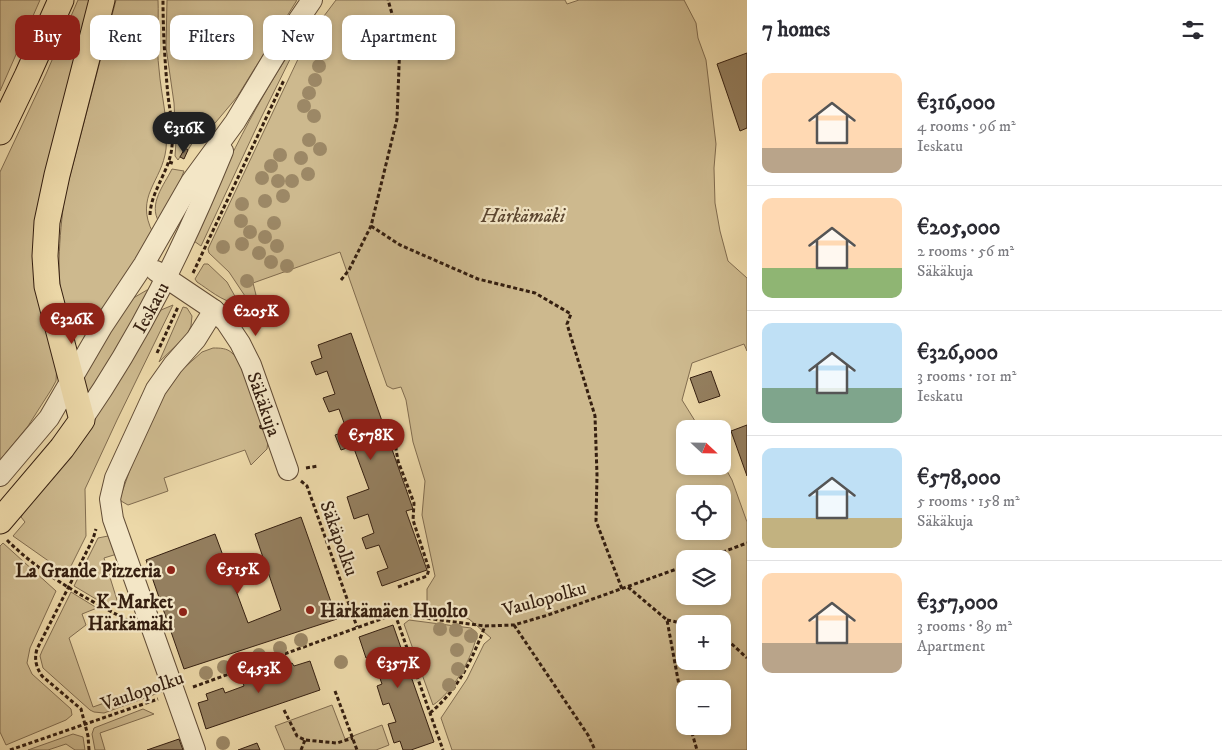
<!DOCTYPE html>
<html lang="en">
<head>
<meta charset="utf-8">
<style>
	body { margin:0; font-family:"IM FELL DW Pica",serif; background:#f2f2f3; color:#2b2b33; height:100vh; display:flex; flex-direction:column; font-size:19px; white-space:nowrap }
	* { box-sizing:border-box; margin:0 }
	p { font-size:16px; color:#7c7c81 }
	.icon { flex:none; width:28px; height:28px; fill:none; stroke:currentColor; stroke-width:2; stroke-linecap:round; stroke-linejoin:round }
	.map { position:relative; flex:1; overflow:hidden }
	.drawer { display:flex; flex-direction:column; background:#fff; width:475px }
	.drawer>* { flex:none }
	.guide { position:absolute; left:15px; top:15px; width:475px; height:45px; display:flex; gap:10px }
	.needle { width:32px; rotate:112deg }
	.fabs { position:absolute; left:676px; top:420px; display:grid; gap:10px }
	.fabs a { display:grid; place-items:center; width:55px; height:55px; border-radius:10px; background:#fff; box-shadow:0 2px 8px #0003; font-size:25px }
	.price { position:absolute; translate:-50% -42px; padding:0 11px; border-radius:18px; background:#8f2418; color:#fff; font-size:16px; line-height:32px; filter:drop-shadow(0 1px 2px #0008) }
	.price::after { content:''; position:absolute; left:50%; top:30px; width:15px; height:11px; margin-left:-8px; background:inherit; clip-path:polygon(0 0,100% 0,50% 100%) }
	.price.active { background:#222; color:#fff }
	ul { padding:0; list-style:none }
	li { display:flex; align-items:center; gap:15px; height:125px; padding:0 15px }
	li+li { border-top:1px solid #e1e1e2 }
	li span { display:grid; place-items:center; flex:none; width:140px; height:100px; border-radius:10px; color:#555 }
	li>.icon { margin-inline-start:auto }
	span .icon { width:60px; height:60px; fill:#fffc; stroke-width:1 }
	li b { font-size:21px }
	h2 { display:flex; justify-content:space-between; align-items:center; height:60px; padding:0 15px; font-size:21px }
	.tag { padding:0 18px; border-radius:10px; background:#fff; box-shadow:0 2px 8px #0003; font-size:18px; line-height:45px }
	.tag.active { background:#8f2418; color:#fff }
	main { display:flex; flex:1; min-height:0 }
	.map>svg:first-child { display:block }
	.green { fill:#cdb98e; stroke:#816c4f; fill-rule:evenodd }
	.building { fill:#947f5f; stroke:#351f10 }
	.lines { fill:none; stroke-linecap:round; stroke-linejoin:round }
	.minor-casing { stroke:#634d36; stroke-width:22 }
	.major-casing { stroke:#351f10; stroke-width:27 }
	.path { stroke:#351f10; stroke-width:3; stroke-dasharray:4 2.5; stroke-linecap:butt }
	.minor { stroke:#f3e6c6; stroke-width:20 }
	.major { stroke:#ecd8a8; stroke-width:25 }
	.tree { fill:#9c8866 }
	.poi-dot { fill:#8f2418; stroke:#f3e6c6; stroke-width:2 }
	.labels { text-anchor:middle; stroke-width:4.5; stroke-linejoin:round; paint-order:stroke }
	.park-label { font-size:19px; font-style:italic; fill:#5b4630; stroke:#f3e6c6 }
	.street-label { font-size:19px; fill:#351f10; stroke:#f3e6c6 }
	.poi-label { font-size:19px; font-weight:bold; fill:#351f10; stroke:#f3e6c6; text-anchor:end }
</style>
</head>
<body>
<main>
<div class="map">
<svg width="747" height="750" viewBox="0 0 747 750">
	<rect width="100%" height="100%" fill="#ecd8a8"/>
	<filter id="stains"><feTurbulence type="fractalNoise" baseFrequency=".004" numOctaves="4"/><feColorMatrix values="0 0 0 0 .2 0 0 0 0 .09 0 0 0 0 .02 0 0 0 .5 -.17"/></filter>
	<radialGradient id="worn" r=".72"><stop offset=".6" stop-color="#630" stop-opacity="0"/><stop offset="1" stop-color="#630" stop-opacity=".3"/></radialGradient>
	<path class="green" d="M0 0H40L0 91Z
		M78 0H94L44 189 57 364 56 381 51 390 28 426 0 460V172L46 74Z
		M116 0H158C159 23 156 46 159 69 161 95 169 123 166 149 162 182 134 196 153 233L103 313C91 319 73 322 65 307 54 284 61 220 65 195Z
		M167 0H297L237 97 205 135 199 132 188 150 185 149 178 160 175 156 176 142 174 103 166 47Z
		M336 0H565L567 4 579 0H684L696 23 698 38 706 60 716 144 714 168 715 203 720 231 728 261 747 278V351L744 344 692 363 682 400 700 429H685V466H722L723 464 732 480 747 522V750H452L441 718 467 679 484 644 491 638 469 619 441 614 431 609 427 602V589L435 576 422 515 425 481 413 442 406 400 401 387 393 389 387 386 340 252 253 283 256 295 247 299 229 272 209 253 208 249 299 57 321 20ZM685 494H722V531H685ZM685 559H722V596H685ZM685 624H722V661H685ZM685 689H722V726H685Z
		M302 35 260 120 201 246 191 239C224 170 257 98 302 35Z
		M172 169 184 171 177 189 159 222C148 204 164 185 172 169Z
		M204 264H208L227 282 237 300 236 303C223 302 208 289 197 282L195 279Z
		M147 290H149L91 394 88 392 83 378 84 371 128 303 135 297Z
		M173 305 117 420 85 489 86 536 67 574 13 536 25 522 21 517 152 321 161 310Z
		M183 307 187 308 192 316 191 326 187 335 159 362Z
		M213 348C220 348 227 348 232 353 245 364 262 422 268 441L267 449 251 465 245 450 164 478 168 491 128 505 121 501 120 498 132 464 161 400 175 376 202 352Z
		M108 536 117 554 104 558 117 600 106 605 74 586 98 538Z
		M3 543 56 591 30 648 27 663 32 674 71 709 72 715 66 720 6 745 0 732V546Z
		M71 592 97 608 82 614 86 625 69 638 93 707 161 683 164 691 104 713 94 712 90 710 43 668 40 656 42 651Z
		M409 620 471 628 477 633C474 656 452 693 433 705L404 624Z
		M332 705 345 739 382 725 389 745 376 750H285L275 726Z
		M143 709 154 714 100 733 105 750H95L92 734 94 728Z
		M73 734 83 737 85 750H75L66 744 48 750H28Z"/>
	<path class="building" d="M747 53V128L740 131 717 64Z
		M185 148 188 150 184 159 180 157Z
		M351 333 413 509 406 511 427 570 382 586 377 572 388 568 379 545 366 549 362 538 374 533 368 514 354 519 347 497 369 489 353 446 341 450 335 435 347 431 339 409 329 412 323 398 335 394 327 371 316 375 311 362 322 358 318 345Z
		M711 371 720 396 699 403 690 378Z
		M747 425V476L731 431Z
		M301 517 337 619 184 669 146 560 215 534 248 623 281 610 255 534Z
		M393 625 434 742 411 750H403L400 741 394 743 388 724 396 722 389 703 383 705 377 686 382 684 372 656 366 658 359 637Z
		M310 661 320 690 206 729 198 703 208 700 206 694 223 688 225 693 244 686 242 681 252 677 253 681 270 676 268 671 292 663 294 666Z
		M179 739 183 750H147Z
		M257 743 260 750H238Z"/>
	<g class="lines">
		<defs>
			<g id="minor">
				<path id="s1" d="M156 271 214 310 226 322 240 343 251 365 288 470"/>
				<path id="s2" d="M82 420C141 335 184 246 223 151"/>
				<path d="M0 476 49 418 102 327 144 264 191 182 235 122 282 44 312 0"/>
				<path d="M195 750 113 519 110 499 115 478 156 389 173 365 196 339 214 310"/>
			</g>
			<path id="major" d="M0 132 27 76 61 0
				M0 521 62 448 82 420 47 286 45 256 47 222 57 175 102 0"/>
		</defs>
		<use href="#minor" class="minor-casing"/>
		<use href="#major" class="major-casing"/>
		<path class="path" d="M169 162 175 164
			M150 215C151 190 170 171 172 146 174 130 170 112 168 96 165 64 163 32 163 0
			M371 226 400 245 478 279 535 293 571 314 567 324 595 416 597 475 596 521 622 589
			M193 273 284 80
			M341 280 349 270 371 226 397 119 400 41 388 0
			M157 353 178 307
			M306 468 318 466
			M301 481 307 486 357 627
			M7 540C42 575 85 598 129 621
			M704 559 747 543
			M398 587 427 576 429 569 413 520 414 503 398 461 396 449 398 427
			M628 587 667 620 681 696 685 710
			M385 603 389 616
			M395 614 443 750
			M667 620 686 624
			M514 625 588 735 595 750
			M722 635 747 658
			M193 687 395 614 485 626 514 625 548 615 685 566
			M335 691 357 750
			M284 710 297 736 305 740 337 743 353 738
			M430 713C458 690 472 660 485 626
			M690 726 697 750
			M10 750 158 699
			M89 750 88 736 81 709 42 676C36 667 34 659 37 649L93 539 96 529
			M301 750 305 740"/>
		<use href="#minor" class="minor"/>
		<use href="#major" class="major"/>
	</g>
	<g class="tree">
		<circle cx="319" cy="38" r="7"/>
		<circle cx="319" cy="66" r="7"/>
		<circle cx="315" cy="80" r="7"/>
		<circle cx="309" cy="93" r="7"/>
		<circle cx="304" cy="106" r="7"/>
		<circle cx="314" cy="116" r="7"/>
		<circle cx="309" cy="140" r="7"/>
		<circle cx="320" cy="149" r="7"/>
		<circle cx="280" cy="155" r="7"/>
		<circle cx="301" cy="158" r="7"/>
		<circle cx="271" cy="166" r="7"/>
		<circle cx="308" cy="174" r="7"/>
		<circle cx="262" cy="178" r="7"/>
		<circle cx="278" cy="181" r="7"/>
		<circle cx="292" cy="181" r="7"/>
		<circle cx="283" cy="196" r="7"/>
		<circle cx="265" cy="201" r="7"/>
		<circle cx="242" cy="204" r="7"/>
		<circle cx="241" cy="221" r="7"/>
		<circle cx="274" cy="223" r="7"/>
		<circle cx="250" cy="232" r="7"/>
		<circle cx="265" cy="237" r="7"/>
		<circle cx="242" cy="244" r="7"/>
		<circle cx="277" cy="246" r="7"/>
		<circle cx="223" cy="247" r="7"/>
		<circle cx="259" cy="253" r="7"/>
		<circle cx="271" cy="262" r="7"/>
		<circle cx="287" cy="266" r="7"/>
		<circle cx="247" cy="281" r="7"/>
		<circle cx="440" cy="629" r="7"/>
		<circle cx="456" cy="630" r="7"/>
		<circle cx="471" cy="636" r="7"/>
		<circle cx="301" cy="640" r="7"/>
		<circle cx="280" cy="648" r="7"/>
		<circle cx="457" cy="650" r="7"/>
		<circle cx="259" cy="655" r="7"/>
		<circle cx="242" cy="660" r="7"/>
		<circle cx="341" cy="662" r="7"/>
		<circle cx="224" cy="667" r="7"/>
		<circle cx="458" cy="669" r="7"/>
		<circle cx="206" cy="673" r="7"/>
		<circle cx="449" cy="685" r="7"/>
		<circle cx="223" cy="743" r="7"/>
	</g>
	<g class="poi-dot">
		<circle cx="171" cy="570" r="5"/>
		<circle cx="310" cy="610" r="5"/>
		<circle cx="183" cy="612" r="5"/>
	</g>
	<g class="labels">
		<g class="park-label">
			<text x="523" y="222">Härkämäki</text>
		</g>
		<g class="street-label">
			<text dy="7" stroke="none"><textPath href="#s2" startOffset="132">Ieskatu</textPath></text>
			<text dy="7" stroke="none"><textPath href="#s1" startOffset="178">Säkäkuja</textPath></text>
			<text transform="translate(340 538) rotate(70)" y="7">Säkäpolku</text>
			<text transform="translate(544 598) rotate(-16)" y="7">Vaulopolku</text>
			<text transform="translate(142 690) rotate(-19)" y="7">Vaulopolku</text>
		</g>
		<g class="poi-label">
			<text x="161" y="577">La Grande Pizzeria</text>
			<text x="173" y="608">K-Market<tspan x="173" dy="22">Härkämäki</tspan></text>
			<text x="320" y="617" text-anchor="start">Härkämäen Huolto</text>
		</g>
	</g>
	<rect width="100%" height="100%" filter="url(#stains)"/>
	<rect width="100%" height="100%" fill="url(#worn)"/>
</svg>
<div class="fabs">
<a><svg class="needle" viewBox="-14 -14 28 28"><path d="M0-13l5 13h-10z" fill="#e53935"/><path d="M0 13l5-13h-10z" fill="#7c7c81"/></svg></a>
<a><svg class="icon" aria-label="locate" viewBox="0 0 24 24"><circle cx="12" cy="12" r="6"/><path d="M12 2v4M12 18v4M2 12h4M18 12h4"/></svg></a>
<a><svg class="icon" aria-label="layers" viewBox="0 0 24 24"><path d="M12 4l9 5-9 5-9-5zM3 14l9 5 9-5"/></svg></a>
<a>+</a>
<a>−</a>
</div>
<b class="price active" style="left:184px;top:154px">€316K</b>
<b class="price" style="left:256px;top:337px">€205K</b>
<b class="price" style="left:72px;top:345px">€326K</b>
<b class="price" style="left:371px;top:461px">€578K</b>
<b class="price" style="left:238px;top:595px">€515K</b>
<b class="price" style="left:398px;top:689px">€357K</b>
<b class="price" style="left:259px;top:694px">€453K</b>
<div class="guide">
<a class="tag active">Buy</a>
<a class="tag">Rent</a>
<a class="tag">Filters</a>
<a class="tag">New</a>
<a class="tag">Apartment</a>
</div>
</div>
<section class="drawer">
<h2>7 homes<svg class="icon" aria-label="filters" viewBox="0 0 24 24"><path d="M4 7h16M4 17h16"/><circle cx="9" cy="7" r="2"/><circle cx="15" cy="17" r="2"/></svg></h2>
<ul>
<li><span style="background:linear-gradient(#ffd9b3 75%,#b9a48a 0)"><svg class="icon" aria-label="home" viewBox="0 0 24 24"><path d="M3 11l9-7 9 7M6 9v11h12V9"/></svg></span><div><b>€316,000</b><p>4 rooms · 96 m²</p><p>Ieskatu</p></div></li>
<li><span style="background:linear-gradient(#ffd9b3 70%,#8fb573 0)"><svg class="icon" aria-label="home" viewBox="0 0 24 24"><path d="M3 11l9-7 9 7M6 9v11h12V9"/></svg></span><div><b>€205,000</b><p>2 rooms · 56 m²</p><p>Säkäkuja</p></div></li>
<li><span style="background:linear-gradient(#bfe0f5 65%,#7fa58c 0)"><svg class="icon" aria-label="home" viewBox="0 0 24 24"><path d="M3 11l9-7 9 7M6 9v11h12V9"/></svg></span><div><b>€326,000</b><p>3 rooms · 101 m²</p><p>Ieskatu</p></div></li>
<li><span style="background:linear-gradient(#bfe0f5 70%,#c2b280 0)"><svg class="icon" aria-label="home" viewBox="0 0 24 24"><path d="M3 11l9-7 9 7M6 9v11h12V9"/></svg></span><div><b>€578,000</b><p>5 rooms · 158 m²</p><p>Säkäkuja</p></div></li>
<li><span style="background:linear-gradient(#ffd9b3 70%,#b9a48a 0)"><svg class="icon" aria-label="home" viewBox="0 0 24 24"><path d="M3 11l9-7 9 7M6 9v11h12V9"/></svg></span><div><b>€357,000</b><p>3 rooms · 89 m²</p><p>Apartment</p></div></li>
</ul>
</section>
</main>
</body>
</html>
